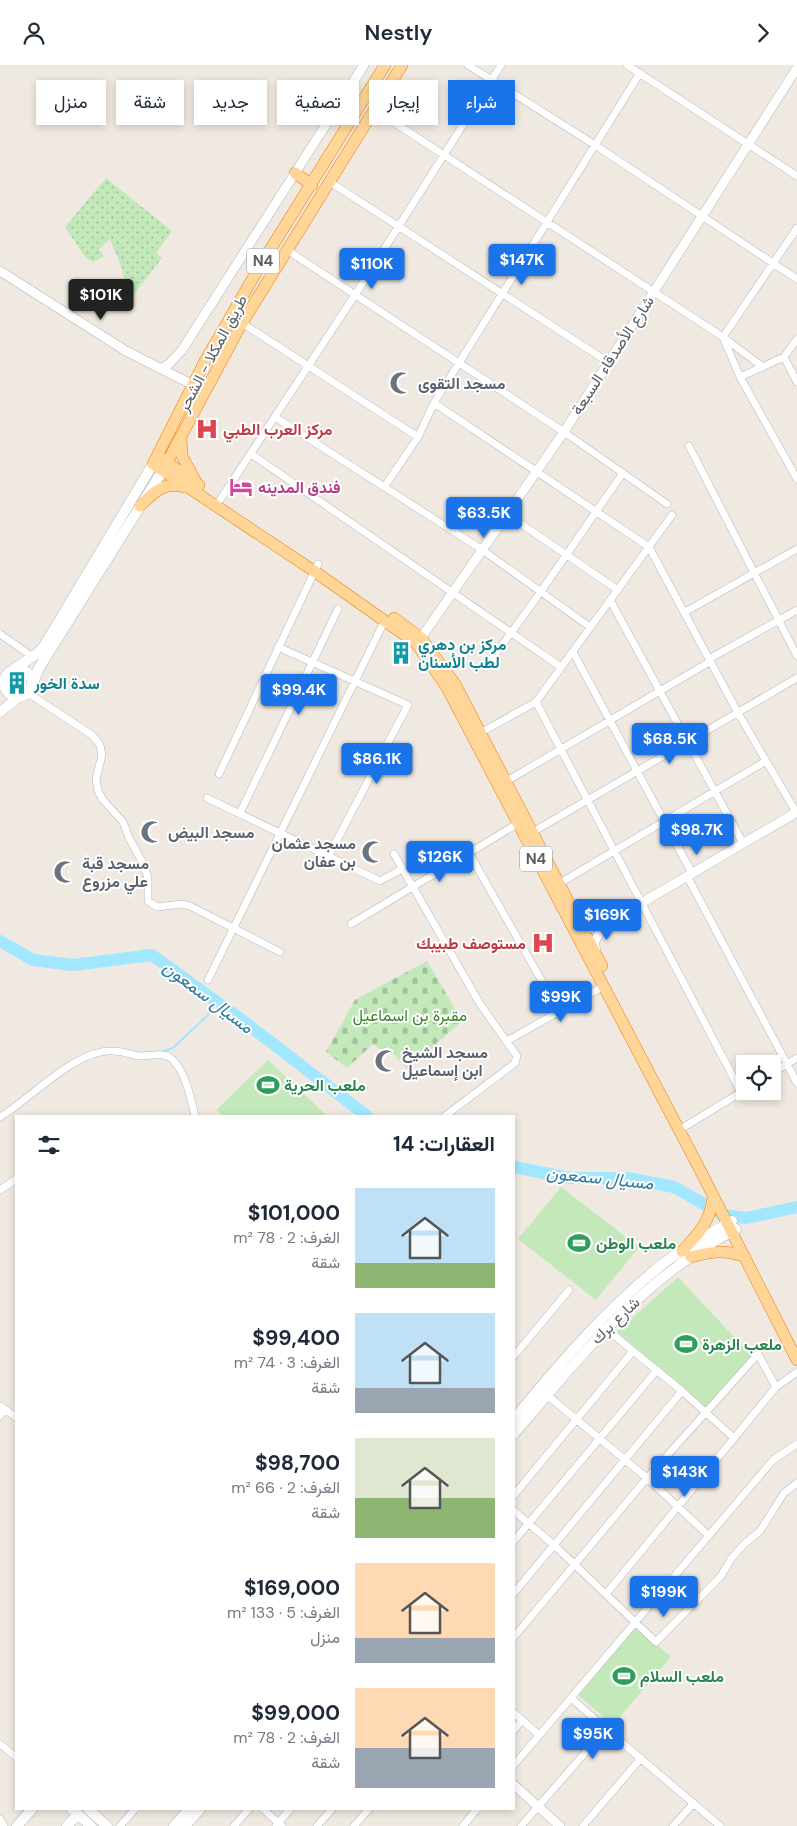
<!DOCTYPE html>
<html lang="ar">
<head>
<meta charset="utf-8">
<style>
	body { margin:0; font-family:"DM Sans",Vazirmatn,sans-serif; background:#f6f6f7; color:#1f2937; direction:rtl; height:100vh; display:flex; flex-direction:column; font-size:19px; white-space:nowrap }
	* { box-sizing:border-box; margin:0 }
	p { font-size:16px; color:#747a83 }
	.icon { flex:none; width:28px; height:28px; fill:none; stroke:currentColor; stroke-width:2; stroke-linecap:round; stroke-linejoin:round }
	.map { position:relative; flex:1; overflow:hidden; direction:ltr }
	.sheet { position:absolute; left:15px; top:1050px; width:500px; height:695px; display:flex; flex-direction:column; background:#fff; border-radius:0px; box-shadow:0 2px 8px #0003; direction:rtl }
	.sheet>* { flex:none }
	.hud { position:absolute; left:15px; top:15px; width:500px; height:45px; direction:rtl; display:flex; gap:10px }
	.buttons { position:absolute; left:736px; top:990px; display:grid; gap:10px }
	.buttons a { display:grid; place-items:center; width:45px; height:45px; border-radius:0px; background:#fff; box-shadow:0 2px 8px #0003; font-size:25px }
	.price { position:absolute; translate:-50% -42px; padding:0 11px; border-radius:5px; background:#1a73e8; color:#fff; font-size:16px; line-height:32px; filter:drop-shadow(0 1px 2px #0008) }
	.price::after { content:''; position:absolute; left:50%; top:30px; width:15px; height:11px; margin-left:-8px; background:inherit; clip-path:polygon(0 0,100% 0,50% 100%) }
	.price.active { background:#222; color:#fff }
	ul { padding:0; list-style:none }
	li { display:flex; align-items:center; gap:15px; height:125px; padding:0 20px }
	li span { display:grid; place-items:center; flex:none; width:140px; height:100px; border-radius:0px; color:#555 }
	li>.icon { margin-inline-start:auto }
	span .icon { width:60px; height:60px; fill:#fffc; stroke-width:1 }
	li b { font-size:21px }
	h2 { display:flex; justify-content:space-between; align-items:center; height:60px; padding:0 20px; font-size:21px }
	.chip { padding:0 18px; border-radius:0px; background:#fff; box-shadow:0 2px 8px #0003; font-size:18px; line-height:45px }
	.chip.active { background:#1a73e8; color:#fff }
	header { display:flex; justify-content:space-between; align-items:center; height:65px; padding:0 20px; background:#fff; font-size:22px; font-weight:600 }
	.map>svg:first-child { display:block }
	.cemetery { fill:url(#cemetery-stones) }
	.park { fill:#c3e9bb }
	.garden { fill:url(#garden-dots) }
	.lines { fill:none; stroke-linecap:round; stroke-linejoin:round }
	.stream { stroke:#a1e7ff; stroke-width:2 }
	.river { stroke:#a1e7ff; stroke-width:12 }
	.minor-casing { stroke:#b3b7bb; stroke-width:8 }
	.tertiary-casing { stroke:#b3b7bb; stroke-width:10 }
	.secondary-casing { stroke:#b3b9be; stroke-width:11 }
	.trunk-casing { stroke:#f07a00; stroke-width:12 }
	.minor { stroke:#fff; stroke-width:7 }
	.tertiary { stroke:#fff; stroke-width:9 }
	.secondary { stroke:#fff; stroke-width:10 }
	.trunk { stroke:#ffd697; stroke-width:11 }
	.labels { text-anchor:middle; stroke-width:4; stroke-linejoin:round; paint-order:stroke }
	.shield { fill:#fff; stroke:#8c9092; stroke-width:1 }
	.shield-label { font-size:15px; font-weight:bold; fill:#5a6064 }
	.street-label { font-size:16px; fill:#5a6064; stroke:#fff }
	.worship-label { font-size:16px; font-weight:bold; fill:#5b616d; stroke:#fff; text-anchor:start }
	.health-label { font-size:16px; font-weight:bold; fill:#be3a42; stroke:#fff; text-anchor:start }
	.hotel-label { font-size:16px; font-weight:bold; fill:#b23c85; stroke:#fff; text-anchor:start }
	.culture-label { font-size:16px; font-weight:bold; fill:#0d838f; stroke:#fff; text-anchor:start }
	.park-label { font-size:16px; fill:#37832b; stroke:#fff }
	.leisure-label { font-size:16px; font-weight:bold; fill:#27864d; stroke:#fff; text-anchor:start }
	.water-label { font-size:18px; font-style:italic; fill:#2e7aa0; stroke:#fff }
</style>
</head>
<body>
<header><svg class="icon" aria-label="forward" viewBox="0 0 24 24"><path d="M9 5l7 7-7 7"/></svg>Nestly<svg class="icon" aria-label="person" viewBox="0 0 24 24"><circle cx="12" cy="8" r="4"/><path d="M4 21q1-7 8-7t8 7"/></svg></header>
<div class="map">
<svg width="797" height="1761" viewBox="0 0 797 1761">
	<defs>
		<pattern id="cemetery-stones" width="16" height="16" patternUnits="userSpaceOnUse" patternTransform="scale(1.25)"><rect width="16" height="16" fill="#c3e9bb"/><path d="M2 7V4a2 2 0 0 1 4 0v3zM10 15v-3a2 2 0 0 1 4 0v3z" fill="#a1c09c"/></pattern>
		<pattern id="garden-dots" width="8" height="8" patternUnits="userSpaceOnUse" patternTransform="scale(1.25)"><rect width="8" height="8" fill="#c3e9bb"/><path d="M2 2h.1M6 6h.1" fill="none" stroke="#a1c09c" stroke-width="1.8" stroke-linecap="round"/></pattern>
	</defs>
	<rect width="100%" height="100%" fill="#efe9e1"/>
	<path class="cemetery" d="M427 896 462 956 407 1004 388 982 381 985 373 979 347 1003 326 987 355 935Z"/>
	<path class="park" d="M268 995 327 1051H224L216 1045Z
		M561 1122 639 1182 596 1235 518 1174Z
		M678 1212 752 1291 705 1343 617 1267Z
		M635 1561 671 1592 613 1660 578 1630Z"/>
	<path class="garden" d="M106 113 172 166 156 188 162 193 130 235 121 201 110 174 99 184 104 191 93 197 85 192 65 162Z"/>
	<g class="lines">
		<path class="stream" d="M161 987 173 983 210 948 228 944"/>
		<path class="river" d="M0 876 33 895 73 900 152 890 242 955 367 1051
			M514 1102 570 1113H628L674 1122 723 1150 746 1153 797 1142"/>
		<defs>
			<path id="minor" d="M468 0 595 80 797 214
				M627 0 797 111
				M375 45 723 272 763 302
				M330 117 608 297
				M797 163 723 272 740 312 797 414
				M287 185 564 367 667 439
				M242 258 418 372
				M784 292 797 317
				M740 312 784 292 797 274
				M434 338 649 482 738 648 796 747
				M275 352 481 484 590 562
				M689 381 797 591
				M251 389 561 602
				M385 421 418 372 434 338 640 8
				M220 435 355 230 501 0
				M508 450 618 525
				M610 535 743 778
				M685 547 797 484
				M0 569 33 592
				M278 582 408 640 328 792
				M573 587 692 808
				M709 594 797 545
				M485 602C534 540 577 473 623 408
				M28 628 92 670 100 680 102 690 96 714 98 726 103 735 123 757 129 773 143 798 148 813V836L157 842 182 839 190 841 280 887
				M536 637 741 1027
				M480 668 536 637 672 450
				M219 709 318 499
				M505 717 711 596
				M207 733 380 816 402 804
				M240 748 338 544
				M531 768 797 613
				M469 788 559 946
				M394 789 480 939 517 991 515 998 445 1051
				M687 811 797 1018
				M560 818 766 696
				M351 859 517 759
				M208 915 385 555
				M507 976 604 921
				M772 1008 797 993
				M0 1052C32 1033 76 983 114 986 123 986 131 990 140 991 148 991 156 989 163 990 183 993 191 1034 195 1051
				M679 1065 745 1025
				M0 1125 16 1114
				M605 1263 682 1326 734 1373
				M514 1291 569 1225
				M547 1330 647 1413 707 1469
				M0 1341 16 1352
				M0 1351 5 1344
				M514 1430 633 1286
				M514 1446 554 1480 656 1577 721 1511 731 1494 744 1479 760 1466 784 1428 797 1418
				M514 1476 657 1305
				M514 1528 682 1326
				M606 1529 776 1322 797 1307
				M514 1572 647 1413 758 1289 776 1322
				M514 1648 539 1670
				M606 1664 720 1761
				M514 1665 522 1655
				M0 1679 16 1692
				M514 1700 773 1395 797 1379
				M263 1744 282 1761
				M0 1754 4 1761
				M120 1761 135 1744
				M234 1761 249 1744
				M276 1761 290 1744
				M317 1761 332 1744
				M354 1761 369 1744
				M463 1761 477 1744
				M521 1761 606 1664 571 1633
				M583 1761 641 1693
				M673 1761 694 1738"/>
			<path id="tertiary" d="M0 206 126 286 193 320
				M161 304 169 299 182 285 364 0
				M421 573 564 367 797 3
				M581 859 587 864 609 857 797 747
				M596 886 594 877 605 860
				M514 1720 560 1761"/>
			<path id="secondary" d="M4 618a14 14 0 1 1 28 0a14 14 0 1 1-28 0Z
				M14 604 38 588 44 581 153 399
				M32 620 39 603 163 405
				M0 647 19 632
				M514 1354C560 1298 607 1243 664 1198 685 1182 709 1169 732 1156
				M514 1369C579 1292 644 1212 736 1164
				M72 1744 91 1761
				M88 1744 107 1761
				M17 1761 32 1744
				M67 1761 78 1749
				M174 1761 189 1744
				M185 1761 200 1744"/>
			<path id="trunk" d="M385 0 260 201 205 296 153 399 314 506 416 578 446 621 698 1101 797 1295
				M295 108 312 120
				M181 371 182 391 195 415
				M158 391 199 420
				M164 403 242 258 402 0
				M140 441C154 427 164 416 185 422
				M394 553 421 573 455 619 602 901
				M682 1186C699 1169 710 1156 713 1133
				M691 1192C711 1187 725 1184 745 1192"/>
		</defs>
		<use href="#minor" class="minor-casing"/>
		<use href="#tertiary" class="tertiary-casing"/>
		<use href="#secondary" class="secondary-casing"/>
		<use href="#trunk" class="trunk-casing"/>
		<use href="#minor" class="minor"/>
		<use href="#tertiary" class="tertiary"/>
		<use href="#secondary" class="secondary"/>
		<use href="#trunk" class="trunk"/>
	</g>
	<defs>
		<symbol id="mosque-bare" viewBox="-9 -9 18 18"><path d="M3.5-4.9A6 6 0 1 0 3.5 4.9A5 5 0 1 1 3.5-4.9Z" fill="#6b7280" stroke="#fff" stroke-width="2.5" paint-order="stroke"/></symbol>
		<symbol id="hospital-bare" viewBox="-9 -9 18 18"><path d="M-5-5h3v3.5h4V-5h3V5h-3V1.5h-4V5h-3Z" fill="#e0444e" stroke="#fff" stroke-width="2.5" paint-order="stroke"/></symbol>
		<symbol id="hotel-bare" viewBox="-9 -9 18 18"><path d="M-6-4.5h1.5V1H6V5H4.5V3h-9V5H-6ZM-4 0a1.8 1.8 0 1 1 3.6 0ZM.5 0V-2.5h3Q6-2.5 6 0Z" fill="#d1479c" stroke="#fff" stroke-width="2.5" paint-order="stroke"/></symbol>
		<symbol id="building-bare" viewBox="-9 -9 18 18"><path d="M-4-6H4V6H1V3H-1V6H-4ZM-2.5-4.3h1.7v1.8h-1.7ZM.8-4.3h1.7v1.8H.8ZM-2.5-1h1.7V.8h-1.7ZM.8-1h1.7V.8H.8Z" fill="#0f9aa8" stroke="#fff" stroke-width="2.5" paint-order="stroke"/></symbol>
		<symbol id="stadium-bare" viewBox="-9 -9 18 18"><path d="M0-5a6.5 5 0 1 0 0 10a6.5 5 0 1 0 0-10ZM-3.5-1.8h7v3.6h-7Z" fill="#2e9e5b" stroke="#fff" stroke-width="2.5" paint-order="stroke"/></symbol>
	</defs>
	<g fill-rule="evenodd">
		<use href="#mosque-bare" x="385" y="302" width="32" height="32"/>
		<use href="#hospital-bare" x="191" y="348" width="32" height="32"/>
		<use href="#hotel-bare" x="225" y="406" width="32" height="32"/>
		<use href="#building-bare" x="385" y="572" width="32" height="32"/>
		<use href="#building-bare" x="1" y="602" width="32" height="32"/>
		<use href="#mosque-bare" x="136" y="751" width="32" height="32"/>
		<use href="#mosque-bare" x="357" y="771" width="32" height="32"/>
		<use href="#mosque-bare" x="49" y="791" width="32" height="32"/>
		<use href="#hospital-bare" x="527" y="862" width="32" height="32"/>
		<use href="#mosque-bare" x="370" y="980" width="32" height="32"/>
		<use href="#stadium-bare" x="252" y="1004" width="32" height="32"/>
		<use href="#stadium-bare" x="563" y="1162" width="32" height="32"/>
		<use href="#stadium-bare" x="670" y="1263" width="32" height="32"/>
		<use href="#stadium-bare" x="608" y="1595" width="32" height="32"/>
	</g>
	<g class="labels">
		<g class="shield">
			<rect x="247" y="183.5" width="32" height="25" rx="4"/>
			<rect x="520" y="781.5" width="32" height="25" rx="4"/>
		</g>
		<g class="shield-label">
			<text x="263" y="201">N4</text>
			<text x="536" y="799">N4</text>
		</g>
		<g class="street-label">
			<text transform="translate(212 288) rotate(-62)" y="6">طريق المكلا - الشحر</text>
			<text transform="translate(612 290) rotate(-57)" y="6">شارع الأصدقاء السبعة</text>
			<text transform="translate(615 1255) rotate(-44)" y="6">شارع برك</text>
		</g>
		<g class="worship-label">
			<text x="418" y="324">مسجد التقوى</text>
			<text x="168" y="773">مسجد البيض</text>
			<text x="356" y="784" text-anchor="end">مسجد عثمان<tspan x="356" dy="18">بن عفان</tspan></text>
			<text x="82" y="804">مسجد قبة<tspan x="82" dy="18">علي مزروع</tspan></text>
			<text x="402" y="993">مسجد الشيخ<tspan x="402" dy="18">ابن إسماعيل</tspan></text>
		</g>
		<g class="health-label">
			<text x="223" y="370">مركز العرب الطبي</text>
			<text x="526" y="884" text-anchor="end">مستوصف طبيبك</text>
		</g>
		<g class="hotel-label">
			<text x="258" y="428">فندق المدينه</text>
		</g>
		<g class="culture-label">
			<text x="418" y="585">مركز بن دهري<tspan x="418" dy="18">لطب الأسنان</tspan></text>
			<text x="34" y="624">سدة الخور</text>
		</g>
		<g class="park-label">
			<text x="410" y="956">مقبرة بن اسماعيل</text>
		</g>
		<g class="leisure-label">
			<text x="284" y="1026">ملعب الحرية</text>
			<text x="596" y="1184">ملعب الوطن</text>
			<text x="702" y="1285">ملعب الزهرة</text>
			<text x="640" y="1617">ملعب السلام</text>
		</g>
		<g class="water-label">
			<text transform="translate(208 932) rotate(37)" y="6">مسيال سمعون</text>
			<text transform="translate(600 1113) rotate(6)" y="6">مسيال سمعون</text>
		</g>
	</g>
</svg>
<div class="buttons">
<a><svg class="icon" aria-label="locate" viewBox="0 0 24 24"><circle cx="12" cy="12" r="6"/><path d="M12 2v4M12 18v4M2 12h4M18 12h4"/></svg></a>
</div>
<b class="price" style="left:522px;top:221px">$147K</b>
<b class="price" style="left:372px;top:225px">$110K</b>
<b class="price active" style="left:101px;top:256px">$101K</b>
<b class="price" style="left:484px;top:474px">$63.5K</b>
<b class="price" style="left:299px;top:651px">$99.4K</b>
<b class="price" style="left:670px;top:700px">$68.5K</b>
<b class="price" style="left:377px;top:720px">$86.1K</b>
<b class="price" style="left:697px;top:791px">$98.7K</b>
<b class="price" style="left:440px;top:818px">$126K</b>
<b class="price" style="left:607px;top:876px">$169K</b>
<b class="price" style="left:561px;top:958px">$99K</b>
<b class="price" style="left:685px;top:1433px">$143K</b>
<b class="price" style="left:664px;top:1553px">$199K</b>
<b class="price" style="left:593px;top:1695px">$95K</b>
<div class="hud">
<a class="chip active">شراء</a>
<a class="chip">إيجار</a>
<a class="chip">تصفية</a>
<a class="chip">جديد</a>
<a class="chip">شقة</a>
<a class="chip">منزل</a>
</div>
<section class="sheet">
<h2>العقارات: 14<svg class="icon" aria-label="filters" viewBox="0 0 24 24"><path d="M4 7h16M4 17h16"/><circle cx="9" cy="7" r="2"/><circle cx="15" cy="17" r="2"/></svg></h2>
<ul>
<li><span style="background:linear-gradient(#bfe0f5 75%,#8fb573 0)"><svg class="icon" aria-label="home" viewBox="0 0 24 24"><path d="M3 11l9-7 9 7M6 9v11h12V9"/></svg></span><div><b>$101,000</b><p>الغرف: 2 · 78 m²</p><p>شقة</p></div></li>
<li><span style="background:linear-gradient(#bfe0f5 75%,#9aa5b1 0)"><svg class="icon" aria-label="home" viewBox="0 0 24 24"><path d="M3 11l9-7 9 7M6 9v11h12V9"/></svg></span><div><b>$99,400</b><p>الغرف: 3 · 74 m²</p><p>شقة</p></div></li>
<li><span style="background:linear-gradient(#dfe7d0 60%,#8fb573 0)"><svg class="icon" aria-label="home" viewBox="0 0 24 24"><path d="M3 11l9-7 9 7M6 9v11h12V9"/></svg></span><div><b>$98,700</b><p>الغرف: 2 · 66 m²</p><p>شقة</p></div></li>
<li><span style="background:linear-gradient(#ffd9b3 75%,#9aa5b1 0)"><svg class="icon" aria-label="home" viewBox="0 0 24 24"><path d="M3 11l9-7 9 7M6 9v11h12V9"/></svg></span><div><b>$169,000</b><p>الغرف: 5 · 133 m²</p><p>منزل</p></div></li>
<li><span style="background:linear-gradient(#ffd9b3 60%,#9aa5b1 0)"><svg class="icon" aria-label="home" viewBox="0 0 24 24"><path d="M3 11l9-7 9 7M6 9v11h12V9"/></svg></span><div><b>$99,000</b><p>الغرف: 2 · 78 m²</p><p>شقة</p></div></li>
</ul>
</section>
</div>
</body>
</html>
